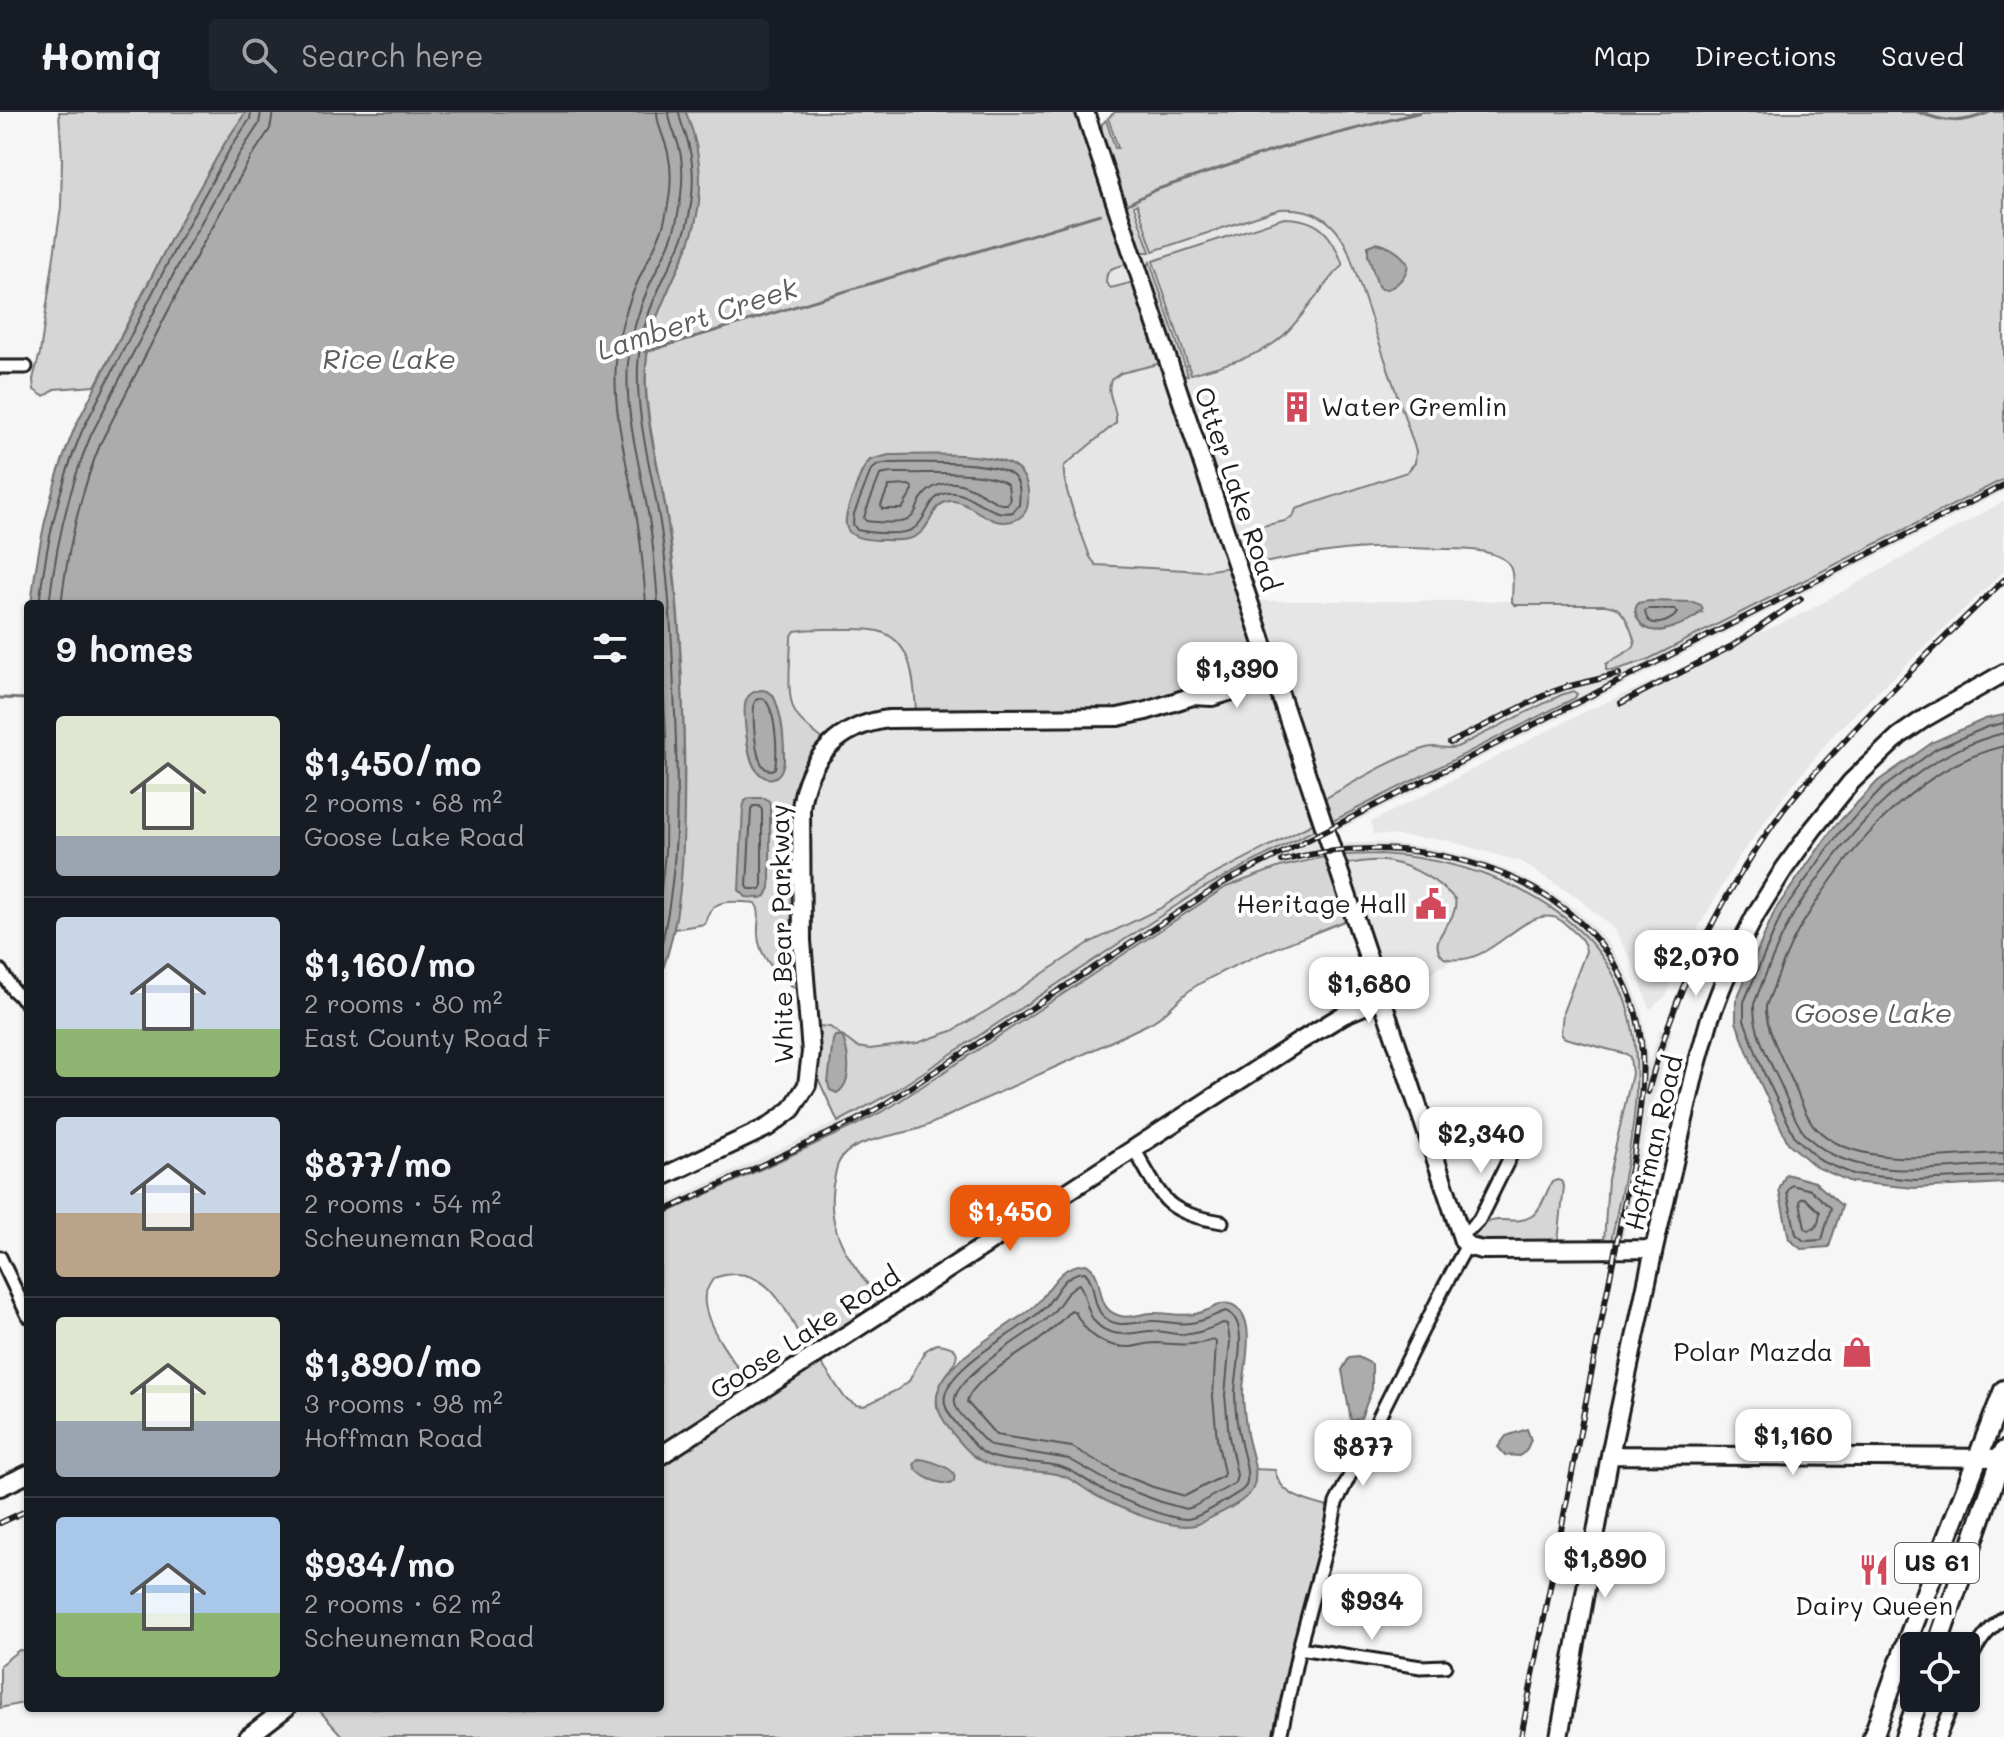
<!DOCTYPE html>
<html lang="en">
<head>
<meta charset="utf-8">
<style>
	body { margin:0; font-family:Mali,sans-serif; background:#20242c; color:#f1f3f6; height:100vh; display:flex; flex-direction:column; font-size:30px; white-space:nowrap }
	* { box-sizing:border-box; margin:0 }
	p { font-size:26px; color:#9ea1a6 }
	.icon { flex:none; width:44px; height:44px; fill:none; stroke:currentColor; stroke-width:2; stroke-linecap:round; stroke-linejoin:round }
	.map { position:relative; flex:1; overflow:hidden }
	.drawer { position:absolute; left:24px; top:488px; width:640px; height:1112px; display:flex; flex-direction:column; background:#171b24; border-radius:8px; box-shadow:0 2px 6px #0004 }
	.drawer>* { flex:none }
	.tools { position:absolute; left:1900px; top:1520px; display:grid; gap:16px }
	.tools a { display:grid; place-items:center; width:80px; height:80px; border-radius:8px; background:#171b24; box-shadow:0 2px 6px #0004; font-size:40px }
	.price { position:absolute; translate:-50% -68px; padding:0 18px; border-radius:16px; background:#fff; color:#222; font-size:26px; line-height:52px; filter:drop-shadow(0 2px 4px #0008) }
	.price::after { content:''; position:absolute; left:50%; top:48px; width:24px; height:18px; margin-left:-12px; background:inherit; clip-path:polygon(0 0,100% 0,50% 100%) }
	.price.selected { background:#ea580c; color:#fff }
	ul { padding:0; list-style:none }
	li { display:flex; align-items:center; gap:24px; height:200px; padding:0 32px }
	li+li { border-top:2px solid #363941 }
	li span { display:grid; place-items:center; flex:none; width:224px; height:160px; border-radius:8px; color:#555 }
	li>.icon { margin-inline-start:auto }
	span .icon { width:96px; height:96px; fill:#fffc; stroke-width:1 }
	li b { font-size:34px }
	h2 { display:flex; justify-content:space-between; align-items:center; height:96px; padding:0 32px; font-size:34px }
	header { display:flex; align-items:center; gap:48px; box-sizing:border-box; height:112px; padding:0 40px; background:#171b24; border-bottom:2px solid #363941 }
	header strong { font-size:38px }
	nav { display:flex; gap:44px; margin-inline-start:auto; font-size:28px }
	.search { width:560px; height:72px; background:#20242c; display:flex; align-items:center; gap:20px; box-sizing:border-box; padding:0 28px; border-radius:8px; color:#9ea1a6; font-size:30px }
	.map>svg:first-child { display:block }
	.built { fill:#e6e6e6 }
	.green { fill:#d6d6d6; stroke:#797979; stroke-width:2; fill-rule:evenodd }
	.water { fill:#acacac; stroke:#727272; stroke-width:2 }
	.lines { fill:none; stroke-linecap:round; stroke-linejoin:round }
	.shore { stroke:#565656; stroke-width:2 }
	.stream { stroke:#727272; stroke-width:3 }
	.street-casing { stroke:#1c1c1c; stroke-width:17 }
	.secondary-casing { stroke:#1c1c1c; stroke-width:22 }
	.primary-casing { stroke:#1c1c1c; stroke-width:24 }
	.street { stroke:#fff; stroke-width:11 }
	.secondary { stroke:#fff; stroke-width:16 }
	.primary { stroke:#fff; stroke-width:18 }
	.rail-casing { stroke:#1c1c1c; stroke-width:6 }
	.rail { stroke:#fff; stroke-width:3; stroke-dasharray:9; stroke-linecap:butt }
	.labels { text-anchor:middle; stroke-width:8; stroke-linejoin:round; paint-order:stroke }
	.shield { fill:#fff; stroke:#606060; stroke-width:2 }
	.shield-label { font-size:24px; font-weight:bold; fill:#1c1c1c }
	.poi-label { font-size:26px; fill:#1c1c1c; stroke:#fff; text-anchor:end }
	.street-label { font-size:26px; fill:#1c1c1c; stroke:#fff }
	.water-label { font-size:28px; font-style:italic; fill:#5d5d5d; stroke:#fff }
</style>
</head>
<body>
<header>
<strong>Homiq</strong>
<div class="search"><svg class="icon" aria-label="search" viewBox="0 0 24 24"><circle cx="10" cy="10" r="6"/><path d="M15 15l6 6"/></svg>Search here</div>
<nav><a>Map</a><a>Directions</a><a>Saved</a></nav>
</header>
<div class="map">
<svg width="2004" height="1625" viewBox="0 0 2004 1625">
	<rect width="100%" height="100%" fill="#f6f6f6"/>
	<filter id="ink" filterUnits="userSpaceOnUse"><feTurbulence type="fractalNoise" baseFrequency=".0125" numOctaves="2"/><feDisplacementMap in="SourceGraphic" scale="16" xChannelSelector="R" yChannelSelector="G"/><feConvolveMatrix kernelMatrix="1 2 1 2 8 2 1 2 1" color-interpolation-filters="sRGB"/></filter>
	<g filter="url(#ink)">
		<path class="built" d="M1358 46 1492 426 1236 428 1134 123Z
			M1127 149 1258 537 1257 548 1246 556 1149 591 905 599 822 632 790 601 789 470 1058 293 1101 157Z
			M2004 366V379L1335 720 1257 489H1619Z
			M2004 389V459L1835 621 1776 694 1735 751 1686 838 1666 884 1650 897 1634 853 1613 816 1579 787 1521 750 1445 728 1373 722 1371 710 1580 602 1806 500Z
			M1266 576 1271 579 1328 745 869 1008 660 1107V1094L851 1003 816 962 808 832V695L818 661 835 638 855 623 889 614 1111 613 1138 609Z
			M1375 730 1432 736 1475 746 1514 761 1560 786 1575 797 1598 819 1612 836 1630 867 1642 900 1649 952 1660 917 1672 920 1647 1012 1623 1130H1610L1635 950 1588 828 1541 790 1391 887 1339 732Z"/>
		<path class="green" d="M59 0H246L225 31 173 123 95 274 54 277 49 282 43 284 34 278 33 267 40 241 61 95 62 46Z
			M685 0H1077L1128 152C1114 156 1106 154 1106 171L1111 176 1134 170 1162 251 1121 261 1111 268C1105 283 1118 295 1116 311L1064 354C1061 374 1083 424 1090 445L1096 453 1203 459 1231 455 1259 542 1255 551C1212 571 1164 589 1117 598L916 599C914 570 913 528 878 519 866 516 852 517 840 517 825 517 810 516 795 519L791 525C791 546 785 585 796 602 803 613 816 621 825 629L805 656 799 879C781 867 758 846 758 822 757 811 762 800 755 791 733 789 710 785 705 812L674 817C686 736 686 656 682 574 680 520 676 465 668 411 661 359 644 308 646 255 648 211 671 176 687 136 705 91 703 44 685 0ZM761 578 766 579 773 583 782 614 784 650 771 666C766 665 763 665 759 661 746 649 744 607 746 589L754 580Z
			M1115 0H2004V367L1647 548 1612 559 1606 558V552L1633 536 1635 532C1633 522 1627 505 1619 498 1615 494 1611 494 1605 493H1515L1512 490C1512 477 1516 456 1505 448 1487 436 1458 437 1438 437 1415 436 1392 435 1369 436 1328 438 1286 446 1245 455L1234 420 1285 409 1293 405 1296 397 1407 360 1415 351 1416 339 1348 138C1334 107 1313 95 1280 97L1153 139 1137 92 1134 94 1150 140H1143L1139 138 1101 22 1102 12 1106 8 1115 36H1118L1108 6ZM1635 500 1701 501C1677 514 1649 534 1635 500Z
			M1284 106C1319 106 1333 123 1343 154L1334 162C1317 182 1302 206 1283 224 1259 246 1221 253 1191 262L1153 149Z
			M1150 150 1188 263 1181 265 1145 156Z
			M1573 579 1577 582 1575 586 1331 710 1324 687C1357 669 1390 648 1426 636 1437 633 1446 638 1457 635L1561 583Z
			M1316 710 1318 716 1203 776 895 979 838 1010 816 962 818 914 830 915 857 935 870 937 917 931 952 919 991 896 1089 831 1161 796 1211 764Z
			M1381 742C1486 748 1609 799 1632 914 1646 986 1624 1060 1611 1130H1604L1608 1067 1632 962 1630 945 1626 942 1565 926 1561 922 1563 900 1586 839C1585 830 1580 825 1573 819 1567 814 1561 806 1553 805 1518 798 1491 858 1444 846 1423 826 1460 811 1455 787 1439 770 1414 754 1390 750 1375 747 1360 750 1346 752L1343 743Z
			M1328 744 1349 807C1299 828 1246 845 1199 872 1181 882 1170 900 1152 910 1085 943 1016 972 948 1004 939 1008 930 1013 921 1016 899 1024 849 1027 839 1050 835 1057 835 1066 833 1073 825 1123 855 1155 883 1192L808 1240C787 1202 769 1146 714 1166 710 1171 707 1177 705 1183 701 1210 737 1255 753 1275L660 1336V1104L854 1014 889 996 1226 775 1280 755Z
			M1557 1068 1561 1069 1564 1074 1558 1130C1534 1130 1492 1136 1472 1123 1496 1095 1511 1117 1532 1104 1542 1097 1546 1080 1552 1070Z
			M936 1232C973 1235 951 1253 943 1269 938 1277 936 1286 937 1295L1255 1368 1254 1357 1275 1358C1280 1385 1309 1390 1332 1396L1296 1523 1274 1625H343L317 1596H660V1351L819 1248 845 1286 856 1293 864 1294 897 1278 909 1269 925 1239Z
			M19 1538 28 1539V1590L0 1596V1553Z"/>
		<path class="water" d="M246 0H685L687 3C704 46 705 95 686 138 670 176 650 210 646 252 642 306 661 360 668 413 679 497 684 583 684 667 684 733 684 802 660 865V492H31C38 431 51 372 75 315L173 123 225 31Z
			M1376 131C1388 133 1403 142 1408 153 1406 165 1394 179 1381 177L1378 174 1368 143V134Z
			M889 343C919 343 994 338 1016 356 1026 364 1029 377 1028 389 1028 398 1023 405 1015 408 988 419 968 383 946 390 930 394 932 422 908 427 899 429 887 428 878 428 838 427 842 411 854 380 858 369 862 356 870 348Z
			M1649 489 1693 490 1701 493 1703 497C1692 511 1650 530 1639 509 1635 502 1634 497 1638 491Z
			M761 578 767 579 773 583C782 602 784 624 784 644 785 665 768 676 755 656 748 645 742 601 746 588 749 581 754 580 761 578Z
			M2004 603V1071L1915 1076 1851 1070 1816 1055 1788 1031 1757 964 1736 910V889L1775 798 1834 715 1878 669 1933 630 1985 607Z
			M750 686H765L769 689 770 692V776L766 784 760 786 746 785 739 778 743 696 745 689Z
			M835 924H840L843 926C849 942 853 971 837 981L830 978 828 971 833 928Z
			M1786 1062 1815 1070 1842 1094 1829 1135 1801 1137 1789 1127 1779 1078Z
			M1086 1152C1106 1163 1094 1193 1115 1202 1126 1208 1139 1202 1151 1201 1170 1200 1186 1207 1205 1199 1214 1196 1223 1188 1233 1193 1259 1206 1243 1257 1243 1280 1243 1294 1245 1308 1247 1322 1250 1339 1260 1360 1253 1376 1248 1390 1212 1405 1198 1412 1174 1421 1117 1395 1095 1383 1084 1377 1075 1368 1063 1364 1037 1355 1004 1363 980 1348 967 1341 938 1307 937 1291 933 1258 989 1227 1012 1210 1022 1204 1033 1197 1041 1187 1054 1171 1061 1153 1086 1152Z
			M1358 1245 1372 1252V1277L1361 1306 1351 1309 1342 1258 1349 1246Z
			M1527 1317 1531 1328 1526 1339 1519 1344 1505 1343 1498 1335 1506 1324Z
			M918 1347C926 1347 951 1355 954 1362 955 1364 954 1367 954 1369L950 1372C938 1371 919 1366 914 1353Z"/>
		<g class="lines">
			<path class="shore" d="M890 351C915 351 996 347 1013 364 1021 371 1020 383 1019 393L1013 400C988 406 972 378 947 381 927 384 929 407 913 417 902 424 870 421 857 418L853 412 854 402 871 358 878 353Z
				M904 361C928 362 992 357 1008 373L1010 389 1007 392H1001C986 386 972 373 955 371 939 370 926 377 919 391 917 397 914 404 909 407 902 413 875 410 866 409L864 406 866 399 880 363 890 361Z
				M909 373 912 375 913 378 902 397H882L881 393 889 374Z
				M39 492C46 433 59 374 82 319L180 127 231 35 250 7 251 0
				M49 492C56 434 68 377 91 323L189 132 240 41 259 12 261 0
				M61 492C68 436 80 380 102 328L200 137 250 47 270 17 273 0
				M646 492C644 466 642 439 638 413 630 360 612 305 616 251 618 222 626 195 638 169 647 148 660 129 665 107 670 87 673 62 668 41 665 27 657 14 657 0
				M658 492C656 466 654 439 650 413 642 359 624 305 628 251 631 224 638 199 649 174 659 152 672 131 677 107 682 84 685 58 679 35 676 23 669 12 669 0
				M1648 497H1675L1678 501C1668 511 1647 519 1645 499Z
				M660 512 666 625 665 741 660 786
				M763 586C776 596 778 639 775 656L772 658C770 658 768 658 766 657 754 649 753 605 754 592L756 588Z
				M2004 611 1987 615 1936 637 1884 675 1840 720 1782 801 1744 890V908L1764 961 1795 1025 1821 1049 1853 1062 1915 1068 2004 1064
				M2004 621C1925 640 1869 698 1822 761 1812 776 1799 791 1791 807 1776 834 1765 864 1754 892 1753 919 1769 948 1781 973 1787 987 1795 1011 1805 1022 1853 1074 1941 1054 2004 1053
				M2004 634C1916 655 1848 737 1803 811 1787 836 1777 867 1766 894 1765 915 1781 945 1790 964 1797 978 1804 1002 1814 1014 1855 1060 1948 1042 2004 1041
				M753 694H759L762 698V774L760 777H749L747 774 751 698Z
				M660 839C681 754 678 666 674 579 672 523 669 466 660 411 652 359 636 308 638 255 639 228 647 203 658 179 667 157 681 136 687 113 693 88 695 59 689 35 687 23 680 12 679 0
				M1792 1073 1811 1078 1831 1096 1822 1128 1804 1129 1796 1122 1787 1080Z
				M1805 1086 1820 1100C1819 1109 1818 1118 1808 1118L1805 1116 1800 1090 1801 1087Z
				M1085 1160C1097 1173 1091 1193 1104 1205 1119 1218 1136 1209 1153 1209 1165 1209 1178 1213 1190 1211 1203 1210 1214 1203 1226 1199 1251 1209 1235 1260 1235 1281 1235 1298 1237 1315 1241 1332 1243 1343 1249 1357 1247 1369 1246 1376 1245 1375 1241 1379 1230 1386 1198 1407 1187 1407 1166 1407 1114 1385 1096 1374 1085 1368 1076 1360 1064 1356 1041 1348 1016 1352 993 1345 978 1341 971 1328 961 1317 955 1310 947 1302 945 1292 939 1264 997 1231 1017 1217 1027 1210 1038 1203 1046 1194 1058 1180 1063 1161 1085 1160Z
				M1079 1172C1087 1183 1085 1199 1096 1211 1111 1227 1130 1221 1149 1219 1160 1218 1170 1222 1181 1222 1196 1223 1209 1217 1223 1211L1227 1212 1230 1229 1225 1283 1229 1325 1237 1363 1235 1371 1193 1395 1186 1397 1164 1391 1113 1372 1069 1347 991 1334C982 1328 976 1319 969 1311 964 1306 956 1299 955 1291 950 1268 1023 1225 1040 1212 1045 1208 1050 1204 1054 1199 1063 1189 1067 1177 1079 1172Z
				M1071 1198 1075 1200C1086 1222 1104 1236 1131 1235 1139 1234 1147 1231 1156 1231 1178 1232 1191 1235 1213 1228L1216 1230 1213 1285 1217 1327 1224 1361 1223 1364 1185 1384 1153 1375 1118 1361 1072 1335 996 1323 967 1290C970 1269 1021 1242 1038 1229 1051 1219 1061 1209 1071 1198Z"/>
			<path class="stream" d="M1918 0C1946 11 1962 12 1990 0
				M1128 92 1155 78 1281 36 1421 0
				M645 240 1100 102
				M0 586 28 587"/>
			<defs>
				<path id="street" d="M0 255H26
					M0 858 13 878 28 892
					M1134 1037C1144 1053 1158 1084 1173 1094 1188 1104 1205 1107 1222 1110
					M1460 1122 1472 1115 1479 1108 1521 1023
					M0 1145 28 1204
					M1299 1536 1421 1555 1445 1554
					M1966 1558C1976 1534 1984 1521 2004 1505
					M1280 1625 1299 1536 1332 1414 1336 1391 1443 1177 1467 1133
					M1939 1625 1955 1586"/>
				<path id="secondary" d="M1085 0 1463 1129 1470 1135 1482 1138 1654 1137
					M1193 584 1212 585 1275 566
					M660 1066 768 1015 792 997 807 973 811 940 802 829 801 696C807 646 839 613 889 607L1118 605 1146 599 1193 584 1209 573 1271 552
					M1610 1343 2004 1346
					M660 1344 1297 931 1343 903 1383 886
					M0 1375 28 1362
					M248 1625 286 1596
					M1559 1625 1610 1343 1654 1137 1695 960 1710 906 1721 877 1737 839 1756 802 1784 757 1813 717 1851 670 1899 624 1925 606 2004 561"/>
				<path id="primary" d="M1937 1534 2004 1339
					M1873 1625 1911 1519 2004 1278
					M1905 1625 1919 1586"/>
			</defs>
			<use href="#street" class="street-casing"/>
			<use href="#secondary" class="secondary-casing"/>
			<use href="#primary" class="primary-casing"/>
			<use href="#street" class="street"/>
			<use href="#secondary" class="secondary"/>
			<use href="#primary" class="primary"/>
			<defs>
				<path id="rail" d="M1621 591 1732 534 1801 487
					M1450 631 1549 581 1566 575 1619 562
					M1282 749C1410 712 1597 759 1636 902 1648 947 1641 995 1634 1041L1521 1625
					M1648 980C1673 884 1716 792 1774 711 1792 684 1815 661 1837 637 1890 578 1947 523 2004 468
					M660 1101 853 1010 885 992 1223 771 2004 373
					M0 1411 28 1398"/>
			</defs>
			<use href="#rail" class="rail-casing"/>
			<use href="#rail" class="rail"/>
		</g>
	</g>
	<defs>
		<symbol id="building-bare" viewBox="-9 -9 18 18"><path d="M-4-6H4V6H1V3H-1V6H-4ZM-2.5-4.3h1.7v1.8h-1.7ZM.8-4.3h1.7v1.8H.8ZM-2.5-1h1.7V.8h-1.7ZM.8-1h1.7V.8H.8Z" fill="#d1495b" stroke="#fff" stroke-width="2.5" paint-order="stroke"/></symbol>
		<symbol id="civic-bare" viewBox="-9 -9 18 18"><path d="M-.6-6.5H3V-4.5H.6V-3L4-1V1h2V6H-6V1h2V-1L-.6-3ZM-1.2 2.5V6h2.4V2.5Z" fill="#d1495b" stroke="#fff" stroke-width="2.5" paint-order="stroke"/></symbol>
		<symbol id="shop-bare" viewBox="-9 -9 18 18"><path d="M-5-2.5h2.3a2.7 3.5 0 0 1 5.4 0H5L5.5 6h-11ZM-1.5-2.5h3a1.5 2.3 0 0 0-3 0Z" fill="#d1495b" stroke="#fff" stroke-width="2.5" paint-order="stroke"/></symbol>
		<symbol id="restaurant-bare" viewBox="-9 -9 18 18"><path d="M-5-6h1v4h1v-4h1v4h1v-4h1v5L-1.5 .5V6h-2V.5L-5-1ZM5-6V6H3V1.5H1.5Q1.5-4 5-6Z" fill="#d1495b" stroke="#fff" stroke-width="2.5" paint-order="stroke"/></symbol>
	</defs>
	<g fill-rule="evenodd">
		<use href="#building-bare" x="1275" y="273" width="44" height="44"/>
		<use href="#civic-bare" x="1409" y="770" width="44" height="44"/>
		<use href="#shop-bare" x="1835" y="1218" width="44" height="44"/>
		<use href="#restaurant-bare" x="1852" y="1436" width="44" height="44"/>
	</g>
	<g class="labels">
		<rect class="shield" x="1895" y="1431" width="84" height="40" rx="6"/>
		<g class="shield-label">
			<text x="1937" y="1459">US 61</text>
		</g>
		<g class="poi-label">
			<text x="1321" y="304" text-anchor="start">Water Gremlin</text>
			<text x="1407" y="801">Heritage Hall</text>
			<text x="1833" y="1249">Polar Mazda</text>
			<text x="1874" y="1503" text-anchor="middle">Dairy Queen</text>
		</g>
		<g class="street-label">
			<text transform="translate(1237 377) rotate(71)" y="9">Otter Lake Road</text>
			<text transform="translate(782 822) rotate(-91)" y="9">White Bear Parkway</text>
			<text transform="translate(1654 1031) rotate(-77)" y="9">Hoffman Road</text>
			<text transform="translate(805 1221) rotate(-33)" y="9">Goose Lake Road</text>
		</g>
		<g class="water-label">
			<text transform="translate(697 207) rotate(-18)" y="10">Lambert Creek</text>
			<text x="389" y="257">Rice Lake</text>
			<text x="1873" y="911">Goose Lake</text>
		</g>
	</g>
</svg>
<div class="tools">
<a><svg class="icon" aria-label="locate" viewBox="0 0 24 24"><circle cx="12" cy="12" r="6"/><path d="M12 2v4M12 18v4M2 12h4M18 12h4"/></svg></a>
</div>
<b class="price" style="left:1237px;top:598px">$1,390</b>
<b class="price" style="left:1696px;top:886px">$2,070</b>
<b class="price" style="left:1369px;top:913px">$1,680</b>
<b class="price" style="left:1481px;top:1063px">$2,340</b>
<b class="price selected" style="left:1010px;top:1141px">$1,450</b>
<b class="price" style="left:1793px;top:1365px">$1,160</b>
<b class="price" style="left:1363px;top:1376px">$877</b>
<b class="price" style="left:1605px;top:1488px">$1,890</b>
<b class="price" style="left:1372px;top:1530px">$934</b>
<section class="drawer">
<h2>9 homes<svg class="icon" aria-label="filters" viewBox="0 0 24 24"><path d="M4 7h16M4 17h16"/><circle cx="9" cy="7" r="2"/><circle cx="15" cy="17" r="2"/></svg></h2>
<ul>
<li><span style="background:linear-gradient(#dfe7d0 75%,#9aa5b1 0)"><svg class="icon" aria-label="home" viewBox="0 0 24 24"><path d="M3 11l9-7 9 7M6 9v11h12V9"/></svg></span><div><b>$1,450/mo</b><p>2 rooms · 68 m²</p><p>Goose Lake Road</p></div></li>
<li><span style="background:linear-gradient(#c9d6e8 70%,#8fb573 0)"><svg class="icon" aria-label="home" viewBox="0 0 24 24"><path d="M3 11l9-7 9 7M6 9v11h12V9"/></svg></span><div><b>$1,160/mo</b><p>2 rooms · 80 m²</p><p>East County Road F</p></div></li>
<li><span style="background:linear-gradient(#c9d6e8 60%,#b9a48a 0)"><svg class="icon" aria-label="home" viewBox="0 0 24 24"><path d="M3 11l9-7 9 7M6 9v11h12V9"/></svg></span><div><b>$877/mo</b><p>2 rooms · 54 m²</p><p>Scheuneman Road</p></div></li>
<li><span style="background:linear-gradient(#dfe7d0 65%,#9aa5b1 0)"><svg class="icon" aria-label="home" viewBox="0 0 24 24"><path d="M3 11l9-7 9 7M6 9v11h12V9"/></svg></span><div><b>$1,890/mo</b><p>3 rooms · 98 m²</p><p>Hoffman Road</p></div></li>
<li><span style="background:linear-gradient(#a9c7e8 60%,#8fb573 0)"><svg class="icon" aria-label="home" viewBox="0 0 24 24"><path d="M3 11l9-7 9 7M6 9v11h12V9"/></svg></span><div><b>$934/mo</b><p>2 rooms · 62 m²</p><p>Scheuneman Road</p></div></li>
</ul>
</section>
</div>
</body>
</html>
